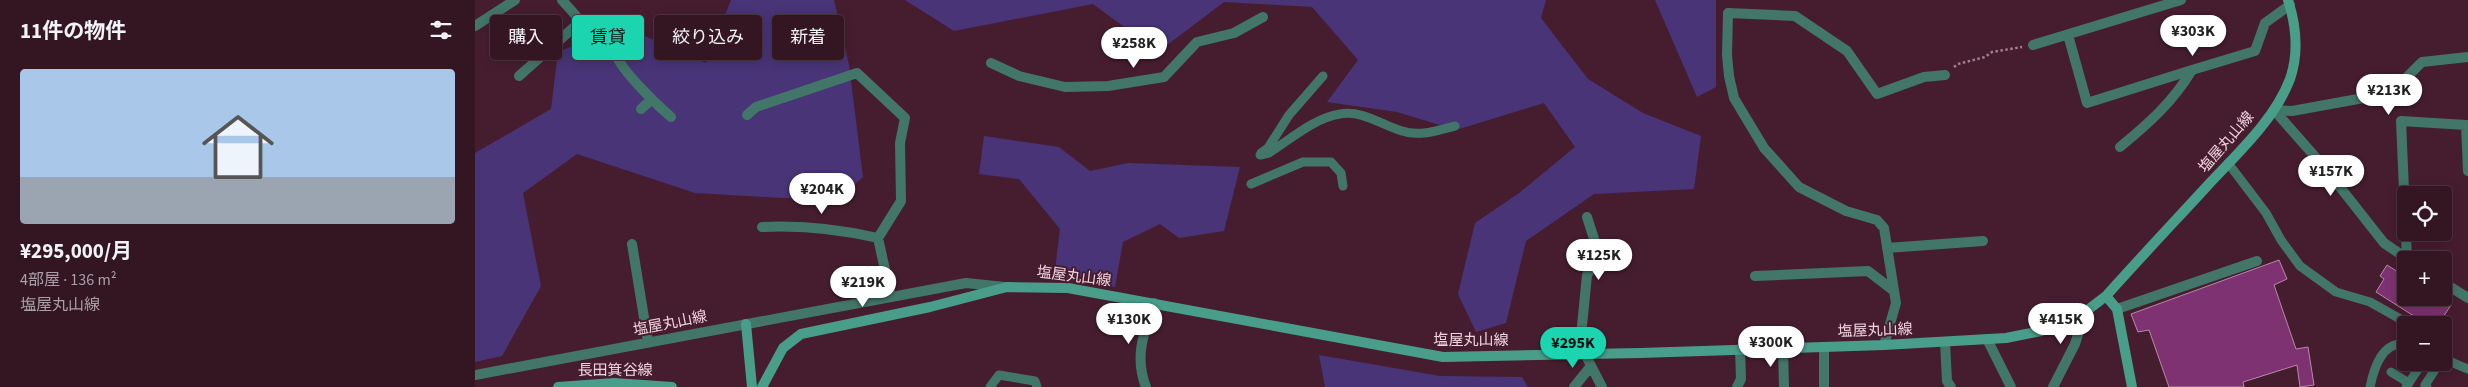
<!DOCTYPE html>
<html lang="ja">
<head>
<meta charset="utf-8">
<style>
	body { margin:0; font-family:"Source Sans 3","Noto Sans JP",sans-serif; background:#3f2330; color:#f1f3f6; height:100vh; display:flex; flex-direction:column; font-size:19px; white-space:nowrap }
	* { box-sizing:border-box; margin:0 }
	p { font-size:16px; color:#a99fa6 }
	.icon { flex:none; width:28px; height:28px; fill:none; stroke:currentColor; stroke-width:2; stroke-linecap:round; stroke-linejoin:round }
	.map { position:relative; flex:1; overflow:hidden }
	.details { display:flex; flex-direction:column; background:#341623; width:475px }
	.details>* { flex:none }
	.hud { position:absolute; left:15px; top:15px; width:475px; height:45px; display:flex; gap:10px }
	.fabs { position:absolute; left:1922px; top:186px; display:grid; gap:10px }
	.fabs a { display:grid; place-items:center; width:55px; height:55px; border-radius:5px; background:#341623; box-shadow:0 2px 12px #0003,0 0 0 1px #4e3541; font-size:25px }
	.price { position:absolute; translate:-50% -42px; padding:0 11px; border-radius:18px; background:#fff; color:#222; font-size:16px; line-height:32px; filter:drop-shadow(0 1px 2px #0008) }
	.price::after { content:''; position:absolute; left:50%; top:30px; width:15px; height:11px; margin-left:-8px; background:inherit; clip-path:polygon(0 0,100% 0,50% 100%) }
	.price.on { background:#1bd5b1; color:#111 }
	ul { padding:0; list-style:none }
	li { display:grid; align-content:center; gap:10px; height:265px; padding:0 20px }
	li+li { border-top:1px solid #4e3541 }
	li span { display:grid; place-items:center; height:155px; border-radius:5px; color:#555 }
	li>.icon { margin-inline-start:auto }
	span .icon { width:90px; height:90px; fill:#fffc; stroke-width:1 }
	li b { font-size:21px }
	h2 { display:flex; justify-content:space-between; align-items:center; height:60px; padding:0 20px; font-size:21px }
	.chip { padding:0 18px; border-radius:5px; background:#341623; box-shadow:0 2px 12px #0003,0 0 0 1px #4e3541; font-size:18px; line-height:45px }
	.chip.on { background:#1bd5b1; color:#111 }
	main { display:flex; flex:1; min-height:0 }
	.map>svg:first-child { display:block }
	.green { fill:#483477 }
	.building { fill:#7f3272; stroke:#b48aaa }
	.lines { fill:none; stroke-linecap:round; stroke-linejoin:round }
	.path { stroke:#a3808e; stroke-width:2.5; stroke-dasharray:2.5 2.5; stroke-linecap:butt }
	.lane { stroke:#427668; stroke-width:9 }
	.street { stroke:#427668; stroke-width:10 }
	.secondary { stroke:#489e89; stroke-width:10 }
	.labels { text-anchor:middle; stroke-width:4; stroke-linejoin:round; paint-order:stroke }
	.street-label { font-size:15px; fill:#f0d3dd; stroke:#461d2f }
</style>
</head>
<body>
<main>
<section class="details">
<h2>11件の物件<svg class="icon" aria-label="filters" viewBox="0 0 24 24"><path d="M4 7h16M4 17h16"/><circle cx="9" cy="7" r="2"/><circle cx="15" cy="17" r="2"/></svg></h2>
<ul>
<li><span style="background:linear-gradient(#a9c7e8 70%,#9aa5b1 0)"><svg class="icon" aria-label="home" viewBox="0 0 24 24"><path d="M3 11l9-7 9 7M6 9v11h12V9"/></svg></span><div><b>¥295,000/月</b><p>4部屋 · 136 m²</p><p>塩屋丸山線</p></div></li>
</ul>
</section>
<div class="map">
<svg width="1993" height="387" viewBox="0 0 1993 387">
	<rect width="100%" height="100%" fill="#461d2f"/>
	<path class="green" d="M256 0H359L374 65 388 177 360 201 220 193 102 154 48 193 66 286 27 356 0 362V153L76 109 83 52 147 26 231 63Z
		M430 0H1071L1066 18 1113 79 1168 113 1226 136 1219 189 1119 194 1051 241 1031 323 1001 332 983 294 1000 223 1044 193 1100 147 1069 103 981 130 922 112 852 102 883 60 837 7 749 2 683 52 618 4 479 31Z
		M1180 0H1241V87L1222 97Z
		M509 136 584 147 615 171 653 163 765 167 749 231 704 238 685 224 648 242 640 287 579 278 585 229 544 179 504 174Z
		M844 355 965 376 1047 377 1053 387H850Z"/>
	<path class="building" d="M1804 260 1812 279 1799 285 1821 349 1833 347 1839 385 1825 387 1822 365 1768 382 1769 387H1694L1674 330 1663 332 1656 314Z
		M1912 265 1931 277V298H1964L1976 305 1963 325H1953L1901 292 1909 279 1905 276Z"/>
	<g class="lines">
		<path class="path" d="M1479 67 1483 64 1510 57 1517 52 1547 47"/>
		<path class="lane" d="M786 153 793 148 814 115 848 76
			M785 155 794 153C816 139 839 118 865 114 888 110 906 125 927 131 945 137 963 130 980 126
			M1753 163 1791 213 1806 240 1825 266 1861 292 1895 302 1936 325
			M776 184 828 162H856L866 173 868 186
			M1969 359 1993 369
			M1916 372 1934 383
			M515 387 524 375 560 381 562 387
			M1895 387C1899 368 1907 341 1931 344
			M1931 387 1948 362
			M1952 387 1950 385 1965 362"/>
		<path class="street" d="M87 0 110 26 133 24 139 26C140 34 138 41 139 49 141 66 182 105 196 117
			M0 26 40 0
			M1593 35 1612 103 1717 70
			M1558 45 1706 0
			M516 63 544 76 590 87 633 86 689 77 722 42 759 33 788 17
			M44 76 106 21
			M166 109 176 100
			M1799 110 1817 111 1916 93 1947 62 1993 57
			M1799 110 1850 168 1909 243 1934 260
			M272 115 281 107 382 73 430 118 425 143 426 201 403 238 416 297
			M1645 147C1673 124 1698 102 1717 70L1780 51 1790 23 1815 5
			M1112 217 1121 245 1120 263 1112 275 1106 336 1110 354 1127 387
			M287 227C327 225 364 229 403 238
			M157 244 173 342
			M1412 248 1508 241
			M1932 259 1926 121 1991 125 1993 171
			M1280 276 1393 271 1419 291
			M1969 283 1993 298
			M1642 309 1782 261
			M1512 339 1536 387
			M1470 342 1472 381 1476 387
			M1409 345 1421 303 1409 228 1402 220 1371 211 1324 187 1289 148 1259 98 1254 76 1252 55 1253 13 1320 16 1372 51 1402 94 1449 77 1470 75
			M1349 347V387
			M1308 348 1309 387
			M0 375 491 283 530 287
			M671 387C659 356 669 333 679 303
			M1099 387 1116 366
			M1262 387 1266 379 1265 349
			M1578 387 1600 344 1610 312"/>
		<path class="secondary" d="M1631 296 1642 309 1657 387
			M271 324 277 387
			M83 387 139 383 197 387
			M287 387 308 348 326 334 455 307 532 287 593 288 968 357 1165 353 1409 345 1531 338 1566 331 1584 324 1610 312 1631 296C1665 258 1700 221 1734 184 1763 153 1800 119 1815 79 1824 53 1821 25 1813 0"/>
	</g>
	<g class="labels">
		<g class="street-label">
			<text transform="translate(1751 142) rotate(-49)" y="5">塩屋丸山線</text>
			<text transform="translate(599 276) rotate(7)" y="5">塩屋丸山線</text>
			<text transform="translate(195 323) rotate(-11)" y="5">塩屋丸山線</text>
			<text transform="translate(1400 330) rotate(-2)" y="5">塩屋丸山線</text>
			<text x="996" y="345">塩屋丸山線</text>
			<text x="140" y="375">長田箕谷線</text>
		</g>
	</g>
</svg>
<div class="fabs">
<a><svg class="icon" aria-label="locate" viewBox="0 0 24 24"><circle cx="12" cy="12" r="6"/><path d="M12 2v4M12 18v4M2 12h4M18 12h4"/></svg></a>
<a>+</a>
<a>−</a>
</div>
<b class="price" style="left:1718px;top:57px">¥303K</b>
<b class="price" style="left:659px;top:69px">¥258K</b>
<b class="price" style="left:1914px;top:116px">¥213K</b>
<b class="price" style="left:1856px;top:197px">¥157K</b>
<b class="price" style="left:347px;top:215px">¥204K</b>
<b class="price" style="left:1124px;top:281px">¥125K</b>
<b class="price" style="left:388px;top:308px">¥219K</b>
<b class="price" style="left:654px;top:345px">¥130K</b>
<b class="price" style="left:1586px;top:345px">¥415K</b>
<b class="price" style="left:1296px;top:368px">¥300K</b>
<b class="price on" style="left:1098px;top:369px">¥295K</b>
<div class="hud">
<a class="chip">購入</a>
<a class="chip on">賃貸</a>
<a class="chip">絞り込み</a>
<a class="chip">新着</a>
</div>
</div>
</main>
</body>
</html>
